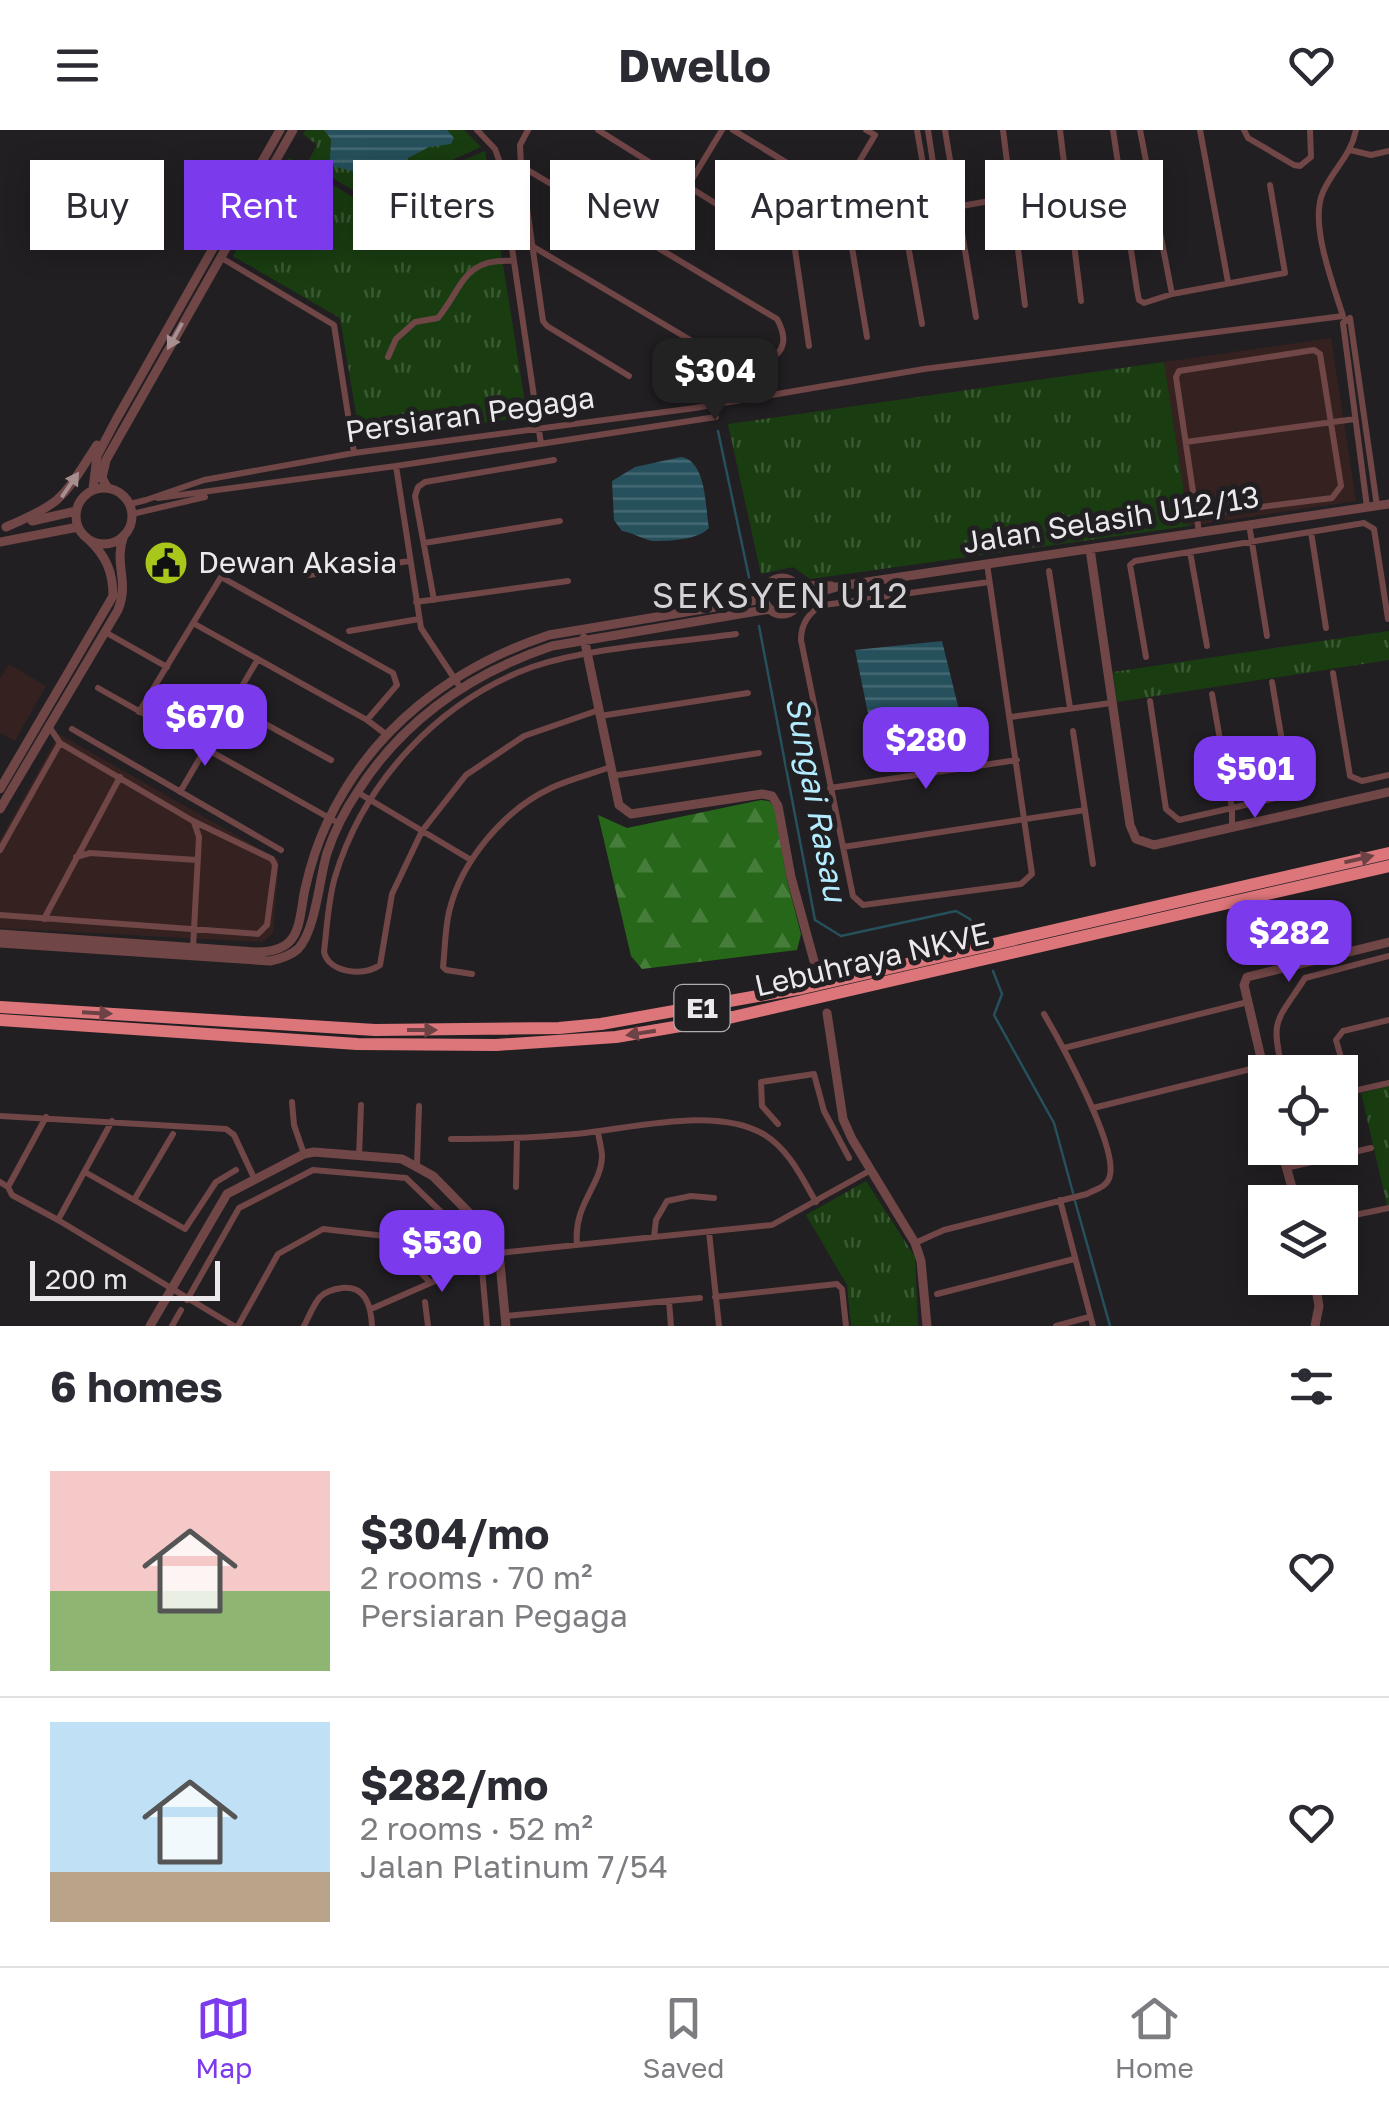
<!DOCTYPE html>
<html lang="en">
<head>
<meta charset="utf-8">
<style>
	body { margin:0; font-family:"Golos Text",sans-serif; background:#f2f2f3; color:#2b2b33; height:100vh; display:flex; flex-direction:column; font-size:38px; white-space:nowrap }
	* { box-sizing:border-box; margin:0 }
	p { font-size:32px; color:#7c7c81 }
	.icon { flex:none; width:55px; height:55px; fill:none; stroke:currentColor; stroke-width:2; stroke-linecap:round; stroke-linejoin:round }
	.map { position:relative; height:1196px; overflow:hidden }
	.sheet { display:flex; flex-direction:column; background:#fff; flex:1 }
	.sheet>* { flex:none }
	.top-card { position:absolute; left:30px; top:30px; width:1330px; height:90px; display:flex; gap:20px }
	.controls { position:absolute; left:1248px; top:925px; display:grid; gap:20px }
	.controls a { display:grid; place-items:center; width:110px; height:110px; border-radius:0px; background:#fff; box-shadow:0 5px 25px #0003; font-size:50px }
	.scale { position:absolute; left:30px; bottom:25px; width:190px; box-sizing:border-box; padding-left:10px; border:5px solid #ebe9eb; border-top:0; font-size:28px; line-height:35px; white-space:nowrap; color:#ebe9eb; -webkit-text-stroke:8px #221f22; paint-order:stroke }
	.price { position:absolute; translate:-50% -85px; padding:0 22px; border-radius:20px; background:#7c3aed; color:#fff; font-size:32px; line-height:65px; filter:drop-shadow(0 2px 5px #0008) }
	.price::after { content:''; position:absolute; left:50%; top:60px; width:30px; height:22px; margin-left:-15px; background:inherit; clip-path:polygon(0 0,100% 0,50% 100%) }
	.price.current { background:#222; color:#fff }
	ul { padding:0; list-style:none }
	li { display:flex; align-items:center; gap:30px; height:250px; padding:0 50px }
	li+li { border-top:2px solid #e1e1e2 }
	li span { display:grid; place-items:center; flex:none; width:280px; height:200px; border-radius:0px; color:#555 }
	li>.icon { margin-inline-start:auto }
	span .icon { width:120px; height:120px; fill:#fffc; stroke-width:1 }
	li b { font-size:42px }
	h2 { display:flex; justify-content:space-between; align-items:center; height:120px; padding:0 50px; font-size:42px }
	.chip { padding:0 35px; border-radius:0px; background:#fff; box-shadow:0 5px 25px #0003; font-size:35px; line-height:90px }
	.chip.current { background:#7c3aed; color:#fff }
	header { display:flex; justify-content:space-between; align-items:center; height:130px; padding:0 50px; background:#fff; font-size:45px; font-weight:700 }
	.dock { display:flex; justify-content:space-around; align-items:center; height:140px; border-top:2px solid #e1e1e2; background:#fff; font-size:28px; color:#7c7c81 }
	.dock a { display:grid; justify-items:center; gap:5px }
	.dock .current { color:#7c3aed }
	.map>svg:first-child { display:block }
	.commercial { fill:#352220 }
	.grass { fill:url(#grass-tufts) }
	.forest { fill:url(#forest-firs) }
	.water { fill:url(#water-rules) }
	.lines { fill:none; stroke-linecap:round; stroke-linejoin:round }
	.stream { stroke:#25505c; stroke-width:2.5 }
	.minor { stroke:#704647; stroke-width:6 }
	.tertiary { stroke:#704647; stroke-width:9 }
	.motorway { stroke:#dd767a; stroke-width:12 }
	.oneway { fill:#a78f91 }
	.oneway2 { fill:#6d4245 }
	.labels { text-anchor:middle; stroke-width:10; stroke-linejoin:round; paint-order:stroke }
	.shield { fill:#221f22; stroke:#afacaf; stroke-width:2.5 }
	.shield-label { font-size:28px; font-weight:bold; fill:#ebe9eb }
	.street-label { font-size:30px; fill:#ebe9eb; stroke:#221f22 }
	.poi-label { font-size:30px; fill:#ebe9eb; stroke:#221f22; text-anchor:start }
	.water-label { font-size:32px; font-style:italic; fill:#b2ecfe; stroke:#221f22 }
	.quarter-label { font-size:35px; letter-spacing:2.5px; fill:#d5d2d5; stroke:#221f22 }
</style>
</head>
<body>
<header><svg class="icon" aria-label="menu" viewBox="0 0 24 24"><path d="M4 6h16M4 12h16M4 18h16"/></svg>Dwello<svg class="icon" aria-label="heart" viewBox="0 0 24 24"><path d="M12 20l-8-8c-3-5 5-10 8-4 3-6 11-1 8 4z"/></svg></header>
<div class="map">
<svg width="1389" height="1196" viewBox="0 0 1389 1196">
	<defs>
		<pattern id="grass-tufts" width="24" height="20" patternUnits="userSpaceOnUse" patternTransform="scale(2.5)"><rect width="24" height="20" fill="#193d11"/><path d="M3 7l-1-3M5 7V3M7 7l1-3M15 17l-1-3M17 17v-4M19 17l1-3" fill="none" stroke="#3b5934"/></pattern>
		<pattern id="forest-firs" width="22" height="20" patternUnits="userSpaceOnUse" patternTransform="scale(2.5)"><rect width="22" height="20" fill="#276719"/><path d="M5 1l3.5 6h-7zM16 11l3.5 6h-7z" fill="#467d3b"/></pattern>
		<pattern id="water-rules" width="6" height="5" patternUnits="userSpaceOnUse" patternTransform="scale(2.5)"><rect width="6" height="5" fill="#25505c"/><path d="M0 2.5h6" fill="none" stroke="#456974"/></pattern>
	</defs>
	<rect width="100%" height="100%" fill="#221f22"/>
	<path class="commercial" d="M1331 208 1356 371 1189 396 1164 232Z
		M9 534 46 556 15 611 0 603V549Z
		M59 604 279 730 273 803 263 812 0 798V710Z"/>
	<path class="grass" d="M306 0H464L481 17 432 39C435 63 430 82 407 92L307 33 317 15 303 4Z
		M485 21 527 286 371 311 359 301 340 188 233 126 289 28 408 101C433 88 439 70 435 42Z
		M1164 232 1189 396 810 449 793 437 761 444 728 294Z
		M1389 501V530L1117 572 1113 542Z
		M1389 956V1075H1387L1361 963Z
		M866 1051 915 1127 918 1196H851L847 1155 806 1085Z"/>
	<path class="forest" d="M761 670 769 671 774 677 787 750 801 804 797 820 642 839 631 826 598 685 627 698Z"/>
	<path class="water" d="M324 0H447L454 8 451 14 429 17 408 28 407 39 415 58 412 79 396 72 363 44 333 36 330 30 331 9Z
		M681 327C707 331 705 377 709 398 698 410 669 411 653 411 647 411 631 402 622 401L614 390 612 351 635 337Z
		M942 511 960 584 870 593 855 520Z"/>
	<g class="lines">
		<path class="stream" d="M718 301 750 452
			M759 496 815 790 841 806 956 781 970 789 978 806
			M993 841 1002 864 994 885 1054 993 1073 1063
			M1075 1071 1110 1196"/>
		<path class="minor" d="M477 0 495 19 499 30 541 314
			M528 0 520 15 521 36 543 191 547 196 629 246
			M598 0 766 105
			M733 0 835 62 846 54 875 5 866 0
			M917 0 931 80
			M928 0 940 79
			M945 0 976 187
			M1003 0 1025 175
			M1060 0 1081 171
			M1113 0 1137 160 1139 170 1144 173 1172 164 1285 143 1270 55
			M1140 0 1172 164
			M1200 0 1228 152
			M1244 0 1248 8 1294 35 1300 36 1311 27 1310 0
			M1350 20 1371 25 1389 21
			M521 36 777 189C800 230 755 239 724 230L532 116
			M688 56 722 0
			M903 87 922 194
			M848 94 867 207
			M220 127 334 195 354 323
			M809 216 793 106 1012 67 1120 54
			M388 227 396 209 415 192 438 188C465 154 463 128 514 131
			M1186 312 1355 289
			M396 336 421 498 460 557
			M158 368 396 336 716 287
			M146 370 204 350 354 323 695 278 924 239 1343 186C1333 154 1309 93 1323 62 1333 39 1351 26 1356 0
			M130 374 146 370
			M1367 377 1343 193 1350 188 1377 376
			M132 384 205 367
			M1197 385 1332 368 1341 356 1320 224 1314 220 1179 241 1176 247 1199 402
			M1249 394 1267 506
			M1311 402 1326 498
			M424 413 560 391
			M1190 422 1207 516
			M987 434 1032 744 1021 754 863 775 853 766 801 510C801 494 809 481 824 475L989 452
			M1049 441 1070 578
			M309 445 410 431
			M434 470 415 366 418 357 425 352 554 330
			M416 472 568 451
			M193 493 367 590 387 605
			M349 501 419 489
			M105 502 167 537
			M1146 527 1130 435 1135 431 1364 393 1374 399 1388 489
			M1333 543 1350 646 1362 651 1389 645
			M98 558 340 694
			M1212 564 1232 678V697
			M1150 571 1166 679 1179 690 1280 667 1287 661 1289 652 1272 552
			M231 575 331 630
			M599 580 524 606 466 645 422 701 392 764 380 835C364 847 329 843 324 822 327 797 328 771 335 747 364 651 439 571 532 537 592 517 673 513 736 504
			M139 582 221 447 393 543 397 555 367 590
			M600 586 748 563
			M1011 587 1111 573
			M72 599 281 720
			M1073 601 1093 734
			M612 646 759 623
			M830 658 1017 630
			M180 662 258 529
			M357 662 471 730
			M843 717 1085 680
			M0 720 60 613
			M76 727 90 723 197 730
			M0 785 258 804 267 795 275 735 272 729 193 691 60 613 48 595
			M44 789 120 647
			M193 818 199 707 194 692
			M472 844 446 840 443 837C445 819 445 799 449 782 461 731 504 680 551 658 570 649 591 644 611 637
			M1064 918 1248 872
			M1283 942C1270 888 1276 893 1305 848L1389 826
			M1351 962 1336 910 1343 901 1389 890
			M1340 964 1389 953
			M292 972 294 995 304 1024
			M1093 978 1263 936
			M0 986 226 999 234 1005 255 1050
			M112 991 58 1090 234 1196
			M778 994 762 976 761 952 814 944 824 981 849 1028
			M451 1009C493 1009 533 1008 575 1004 630 999 716 975 765 1005 789 1020 802 1048 816 1072
			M359 1026 361 975
			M417 1035 419 976
			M1286 1038 1371 1018
			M85 1042 185 1099 216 1052 236 1040
			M0 1052 8 1057 12 1065 58 1090
			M8 1057 46 987
			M516 1057 517 1009
			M134 1070 173 1004
			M1060 1070 1093 1196
			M1340 1088 1389 1078
			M709 1102 719 1196
			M654 1107 656 1090 667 1071 691 1066 714 1068
			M915 1113 944 1100 1087 1064C1096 1059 1108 1057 1110 1045 1117 1015 1061 913 1044 884
			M577 1115C573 1074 601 1056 602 1027 602 1019 599 1010 598 1002
			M482 1139 487 1196
			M937 1164 1074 1129
			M715 1167 837 1154 842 1159 846 1196
			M187 1170 239 1078 313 1040 406 1048 470 1110 482 1129
			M669 1171 671 1196
			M425 1172 428 1196
			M371 1179 499 1123 772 1095 871 1040
			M505 1186 700 1168
			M172 1196 181 1180
			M238 1196 278 1124 323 1099 385 1106 429 1151
			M304 1196C309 1187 313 1175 320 1167 325 1162 334 1159 342 1158 366 1156 371 1176 372 1196
			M1056 1196 1089 1187"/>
		<path class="tertiary" d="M107 357 102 348 106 330 293 0
			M76 386a28 28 0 1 1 56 0a28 28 0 1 1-56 0Z
			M93 359 97 326 116 290 280 0
			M32 391 76 381
			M6 397C65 372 63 367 97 315
			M0 412 78 397
			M1090 419 1130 695 1136 709 1154 715 1389 662
			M764 466a18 18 0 1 1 36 0a18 18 0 1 1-36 0Z
			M796 455 832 456
			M799 468 840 456 1389 374
			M584 508 619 675 631 684 762 664 772 666 778 676 791 747 817 842
			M0 659 113 466C113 442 106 426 89 410
			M0 679 118 480C130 451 113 434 124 405
			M0 804 257 822C302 822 298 793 305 759 310 737 317 714 327 693 371 599 452 537 549 505L764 469
			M0 813 270 831C280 829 290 826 298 819 316 800 319 749 327 723 334 702 345 680 358 661 404 589 472 543 552 516L770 479
			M827 883 843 989 852 1009 915 1113 921 1131 927 1196
			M1265 945 1244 855 1247 847 1389 812
			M1281 1018 1296 1072
			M1314 1148 1319 1176 1315 1196
			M150 1196 227 1064 304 1024 314 1022 402 1029 433 1046 483 1097 499 1123 506 1196"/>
		<path class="motorway" d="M0 877 375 900 559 898 601 894 803 858 1389 723
			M0 890 357 914 496 915 616 907 733 887 1389 736"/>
	</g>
	<defs><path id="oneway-solid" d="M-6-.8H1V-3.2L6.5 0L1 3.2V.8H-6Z" transform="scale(2.5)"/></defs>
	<g class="oneway">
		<use href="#oneway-solid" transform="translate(175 206) rotate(119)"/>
		<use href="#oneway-solid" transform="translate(70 355) rotate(-56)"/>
	</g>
	<g class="oneway2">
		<use href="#oneway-solid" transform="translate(1359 729) rotate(-13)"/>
		<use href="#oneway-solid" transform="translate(97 883) rotate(3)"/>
		<use href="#oneway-solid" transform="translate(422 900)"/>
		<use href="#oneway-solid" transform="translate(641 903) rotate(171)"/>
	</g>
	<defs>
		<symbol id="civic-disc" viewBox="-11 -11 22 22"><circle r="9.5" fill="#a9c71a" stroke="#221f22"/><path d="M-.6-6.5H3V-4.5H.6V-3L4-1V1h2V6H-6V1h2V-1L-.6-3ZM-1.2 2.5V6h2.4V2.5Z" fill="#111"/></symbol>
	</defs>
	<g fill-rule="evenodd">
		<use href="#civic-disc" x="141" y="408" width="50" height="50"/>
	</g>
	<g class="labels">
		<rect class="shield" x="674.5" y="855" width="55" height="46" rx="8"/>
		<g class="shield-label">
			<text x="702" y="888">E1</text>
		</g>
		<g class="street-label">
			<text transform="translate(470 285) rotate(-8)" y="10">Persiaran Pegaga</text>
			<text transform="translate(1111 390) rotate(-9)" y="10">Jalan Selasih U12/13</text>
			<text transform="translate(872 830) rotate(-13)" y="10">Lebuhraya NKVE</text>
		</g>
		<g class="poi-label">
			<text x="198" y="443">Dewan Akasia</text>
		</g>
		<g class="water-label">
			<text transform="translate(816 669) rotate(79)" y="11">Sungai Rasau</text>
		</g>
		<g class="quarter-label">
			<text x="781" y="478">SEKSYEN U12</text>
		</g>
	</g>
</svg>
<div class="controls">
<a><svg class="icon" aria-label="locate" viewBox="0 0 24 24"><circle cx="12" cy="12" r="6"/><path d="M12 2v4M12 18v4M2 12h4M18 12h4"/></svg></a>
<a><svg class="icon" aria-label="layers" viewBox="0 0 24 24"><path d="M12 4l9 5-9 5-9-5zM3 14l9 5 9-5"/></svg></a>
</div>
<div class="scale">200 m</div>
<b class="price current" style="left:715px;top:293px">$304</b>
<b class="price" style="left:205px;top:639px">$670</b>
<b class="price" style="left:926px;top:662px">$280</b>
<b class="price" style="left:1255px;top:691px">$501</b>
<b class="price" style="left:1289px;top:855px">$282</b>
<b class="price" style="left:442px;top:1165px">$530</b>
<div class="top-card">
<a class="chip">Buy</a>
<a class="chip current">Rent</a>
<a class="chip">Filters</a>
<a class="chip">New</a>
<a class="chip">Apartment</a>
<a class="chip">House</a>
</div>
</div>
<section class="sheet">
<h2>6 homes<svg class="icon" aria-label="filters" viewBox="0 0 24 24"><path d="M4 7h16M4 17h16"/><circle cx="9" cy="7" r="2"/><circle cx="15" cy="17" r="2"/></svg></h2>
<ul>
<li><span style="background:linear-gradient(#f6c9c9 60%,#8fb573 0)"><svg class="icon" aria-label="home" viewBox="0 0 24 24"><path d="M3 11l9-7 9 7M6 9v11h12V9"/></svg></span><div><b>$304/mo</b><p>2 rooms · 70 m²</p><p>Persiaran Pegaga</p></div><svg class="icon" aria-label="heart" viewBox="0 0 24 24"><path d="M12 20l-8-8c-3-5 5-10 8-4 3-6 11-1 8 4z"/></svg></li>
<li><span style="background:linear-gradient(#bfe0f5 75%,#b9a48a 0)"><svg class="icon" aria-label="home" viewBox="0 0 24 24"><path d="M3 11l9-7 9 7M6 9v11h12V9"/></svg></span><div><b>$282/mo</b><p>2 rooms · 52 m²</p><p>Jalan Platinum 7/54</p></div><svg class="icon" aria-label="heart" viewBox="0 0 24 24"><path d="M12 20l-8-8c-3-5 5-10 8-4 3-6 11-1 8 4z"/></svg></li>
</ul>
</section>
<nav class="dock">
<a class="current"><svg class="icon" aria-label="map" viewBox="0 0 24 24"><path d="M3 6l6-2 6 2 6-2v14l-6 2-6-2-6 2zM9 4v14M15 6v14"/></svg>Map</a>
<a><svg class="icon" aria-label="saved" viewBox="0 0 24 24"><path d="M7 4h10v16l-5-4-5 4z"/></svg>Saved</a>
<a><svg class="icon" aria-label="home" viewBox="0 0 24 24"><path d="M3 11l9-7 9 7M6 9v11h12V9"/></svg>Home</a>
</nav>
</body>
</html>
